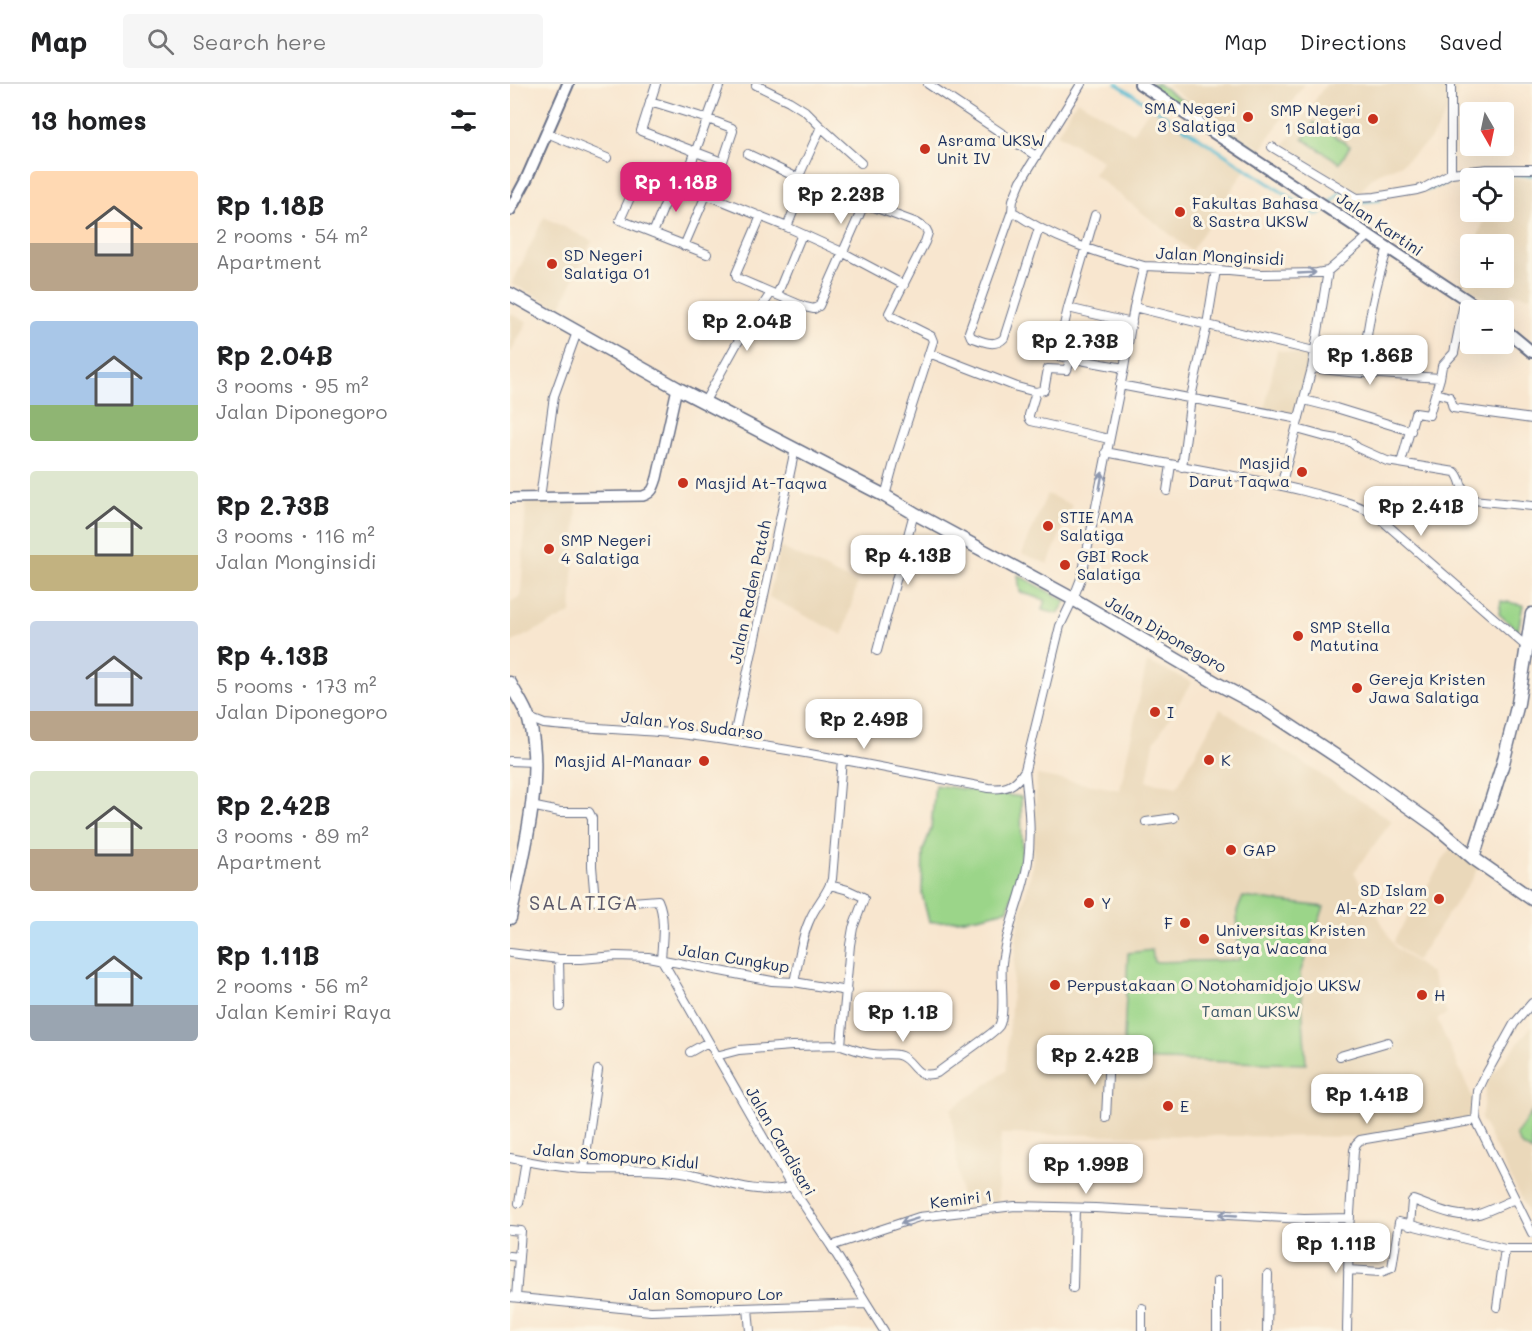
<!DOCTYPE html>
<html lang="en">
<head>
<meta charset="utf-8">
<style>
	body { margin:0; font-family:Mali,sans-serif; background:#f6f6f6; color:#202124; height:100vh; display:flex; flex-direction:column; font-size:22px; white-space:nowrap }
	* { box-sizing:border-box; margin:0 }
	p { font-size:20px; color:#757577 }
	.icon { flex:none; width:33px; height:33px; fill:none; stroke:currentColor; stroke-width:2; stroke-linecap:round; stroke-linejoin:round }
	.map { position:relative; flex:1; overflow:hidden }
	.panel { display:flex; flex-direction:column; background:#fff; width:510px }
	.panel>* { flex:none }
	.needle { width:39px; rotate:171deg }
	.buttons { position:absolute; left:950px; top:18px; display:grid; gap:12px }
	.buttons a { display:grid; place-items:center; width:54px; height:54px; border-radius:6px; background:#fff; box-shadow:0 6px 24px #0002; font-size:30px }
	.price { position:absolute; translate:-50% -51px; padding:0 14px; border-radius:12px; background:#fff; color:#222; font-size:20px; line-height:39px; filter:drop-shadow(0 2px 3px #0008) }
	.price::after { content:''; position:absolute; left:50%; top:36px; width:18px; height:14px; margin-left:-9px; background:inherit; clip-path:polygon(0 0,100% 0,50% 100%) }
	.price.on { background:#db2777; color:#fff }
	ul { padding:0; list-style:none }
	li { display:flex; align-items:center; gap:18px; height:150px; padding:0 30px }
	li span { display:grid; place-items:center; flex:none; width:168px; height:120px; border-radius:6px; color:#555 }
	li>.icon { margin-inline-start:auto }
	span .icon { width:72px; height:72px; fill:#fffc; stroke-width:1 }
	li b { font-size:26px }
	h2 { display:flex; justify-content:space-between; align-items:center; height:72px; padding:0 30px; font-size:26px }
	header { display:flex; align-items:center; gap:36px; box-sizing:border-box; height:84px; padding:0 30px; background:#fff; border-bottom:2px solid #e0e0e0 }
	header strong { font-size:28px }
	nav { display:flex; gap:33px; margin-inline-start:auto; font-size:21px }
	.search { width:420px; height:54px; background:#f6f6f6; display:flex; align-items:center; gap:15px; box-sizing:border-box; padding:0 21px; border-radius:6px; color:#757577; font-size:22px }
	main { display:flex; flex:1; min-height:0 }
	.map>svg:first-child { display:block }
	.built { fill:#ead8ba }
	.green { fill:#9bd589; stroke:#5b8274; stroke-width:1.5 }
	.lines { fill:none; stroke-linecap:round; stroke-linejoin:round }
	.stream { stroke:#55bbd3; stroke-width:3 }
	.minor-casing { stroke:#686f86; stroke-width:10 }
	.tertiary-casing { stroke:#686f86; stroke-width:12 }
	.secondary-casing { stroke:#686f86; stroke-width:14 }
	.primary-casing { stroke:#686f86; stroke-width:15 }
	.minor { stroke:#fff; stroke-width:8 }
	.tertiary { stroke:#fff; stroke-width:9 }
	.secondary { stroke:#fff; stroke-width:10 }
	.primary { stroke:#fff; stroke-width:12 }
	.oneway { stroke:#8d97ae }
	.poi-dot { fill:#c8321e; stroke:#fcf5e5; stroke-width:2 }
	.labels { text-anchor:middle; stroke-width:6; stroke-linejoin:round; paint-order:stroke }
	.poi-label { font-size:16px; fill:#1b2f5e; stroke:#fcf5e5; text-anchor:start }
	.street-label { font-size:16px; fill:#1b2f5e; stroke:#fcf5e5 }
	.park-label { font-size:16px; fill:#3b5869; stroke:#fcf5e5 }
	.quarter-label { font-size:20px; letter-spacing:1.5px; fill:#5a5869; stroke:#fcf5e5 }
</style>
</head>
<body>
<header>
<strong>Map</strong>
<div class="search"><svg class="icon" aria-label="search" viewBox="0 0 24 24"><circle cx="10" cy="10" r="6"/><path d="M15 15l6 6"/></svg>Search here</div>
<nav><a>Map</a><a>Directions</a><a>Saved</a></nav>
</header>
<main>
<section class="panel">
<h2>13 homes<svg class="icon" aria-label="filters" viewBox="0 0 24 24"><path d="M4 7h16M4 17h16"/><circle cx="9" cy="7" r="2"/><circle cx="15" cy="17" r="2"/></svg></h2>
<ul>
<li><span style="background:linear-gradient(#ffd9b3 60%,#b9a48a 0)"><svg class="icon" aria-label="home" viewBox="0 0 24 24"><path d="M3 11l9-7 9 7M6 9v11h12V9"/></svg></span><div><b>Rp 1.18B</b><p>2 rooms · 54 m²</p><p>Apartment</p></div></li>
<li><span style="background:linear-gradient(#a9c7e8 70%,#8fb573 0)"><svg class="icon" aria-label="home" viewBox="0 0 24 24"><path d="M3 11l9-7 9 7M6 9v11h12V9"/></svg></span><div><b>Rp 2.04B</b><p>3 rooms · 95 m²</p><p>Jalan Diponegoro</p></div></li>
<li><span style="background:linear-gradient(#dfe7d0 70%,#c2b280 0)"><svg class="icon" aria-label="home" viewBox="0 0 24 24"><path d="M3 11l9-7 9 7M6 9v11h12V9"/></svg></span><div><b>Rp 2.73B</b><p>3 rooms · 116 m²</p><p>Jalan Monginsidi</p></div></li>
<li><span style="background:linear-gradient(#c9d6e8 75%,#b9a48a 0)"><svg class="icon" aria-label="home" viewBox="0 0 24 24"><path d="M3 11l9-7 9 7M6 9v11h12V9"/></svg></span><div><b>Rp 4.13B</b><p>5 rooms · 173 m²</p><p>Jalan Diponegoro</p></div></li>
<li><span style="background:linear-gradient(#dfe7d0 65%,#b9a48a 0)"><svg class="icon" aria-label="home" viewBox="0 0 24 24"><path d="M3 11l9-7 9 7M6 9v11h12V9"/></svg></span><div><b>Rp 2.42B</b><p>3 rooms · 89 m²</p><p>Apartment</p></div></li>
<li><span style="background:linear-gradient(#bfe0f5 70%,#9aa5b1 0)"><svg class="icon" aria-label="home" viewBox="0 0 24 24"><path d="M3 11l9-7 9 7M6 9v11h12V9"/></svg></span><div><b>Rp 1.11B</b><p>2 rooms · 56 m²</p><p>Jalan Kemiri Raya</p></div></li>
</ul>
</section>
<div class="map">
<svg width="1022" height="1247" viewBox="0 0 1022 1247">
	<rect width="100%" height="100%" fill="#fcf5e5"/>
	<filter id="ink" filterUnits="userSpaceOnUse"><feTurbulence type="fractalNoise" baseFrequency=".0167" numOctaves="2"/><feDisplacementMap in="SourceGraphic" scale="12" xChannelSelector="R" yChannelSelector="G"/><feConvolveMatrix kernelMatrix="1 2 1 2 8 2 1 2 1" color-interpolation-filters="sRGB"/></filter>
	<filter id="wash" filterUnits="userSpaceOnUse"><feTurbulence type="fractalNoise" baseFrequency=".008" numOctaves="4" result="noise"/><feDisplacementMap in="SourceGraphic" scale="24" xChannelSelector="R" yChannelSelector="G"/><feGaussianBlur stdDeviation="1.35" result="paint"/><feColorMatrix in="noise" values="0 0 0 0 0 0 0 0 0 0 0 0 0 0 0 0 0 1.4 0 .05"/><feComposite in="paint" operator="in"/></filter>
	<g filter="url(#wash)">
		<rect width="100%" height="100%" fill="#f8e6cf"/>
		<path class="built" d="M655 0H794L752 65Z
			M816 0H946L947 13 920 56 892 80 865 91 861 95 848 110 775 60Z
			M567 16 623 49 643 20 737 83 681 167 583 90 592 77 547 50Z
			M974 93 1022 95V213L1002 209 993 227 951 198 960 173V194H993V160H965L974 136V128H993V94H974Z
			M34 133 82 157 50 224 2 200Z
			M0 229 17 238 0 270Z
			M767 266 802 273 790 331 755 324Z
			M537 410 562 421 538 480 512 470Z
			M16 417H67L61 529 0 559V518L11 512Z
			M270 463 347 500 333 551 259 513Z
			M637 578 682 598 644 658 637 697 667 703 710 625 882 737 844 788 885 863 921 890 937 930 927 935 964 1017 960 1034 849 1053 491 1050 488 1085V1119L452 1123 441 1025 496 987 507 846 522 784 527 691 610 706Z
			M945 758 970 777 964 792 951 811 906 877 884 859 885 854 936 771Z
			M1022 942V1136L971 1035 977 997Z"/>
		<path class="green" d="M636 0H648L750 67 746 72Z
			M804 38 840 62 830 79 793 55Z
			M508 491 556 517 548 530 532 526 535 516 510 508Z
			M991 517 1013 521 1008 547 989 530Z
			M425 701 511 713 512 768 506 799 498 825C472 834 447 837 419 838L412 810 413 767 421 745Z
			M733 813 814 823 790 889 796 980 613 975 618 869 642 866 644 878 729 876 727 827Z
			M1022 1028V1068L1011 1061 1006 1051Z"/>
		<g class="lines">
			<path class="stream" d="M607 0 807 131 811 130 829 110H833L846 118 870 116
				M917 106 943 96 966 91H1022"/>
		</g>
	</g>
	<g filter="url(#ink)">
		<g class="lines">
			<defs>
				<path id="minor" d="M146 0 131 47 212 78
					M418 0 526 72
					M571 0 511 97 503 116 502 127C542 155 588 169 634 182
					M246 1 279 17 295 27 311 43 351 79
					M140 17 198 35 222 44 223 47 201 113
					M311 43 288 94 352 125 357 123H364L407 139 416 145 418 149 415 158 379 229 381 232 421 252 423 257 385 375 375 412
					M37 49 97 74
					M762 63 847 114 865 113 907 106 914 104 941 89 977 85H1022
					M238 70 288 94
					M941 89V0
					M173 102 210 0
					M502 127 459 248 461 253C472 257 485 264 494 254L529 144
					M251 132 226 190 227 194 295 223 304 225 309 222 352 125
					M277 143 295 98
					M143 149 164 98
					M174 162 196 111
					M197 170 110 136 132 87 136 86 277 143 332 168 394 201
					M267 211 292 150
					M624 223 804 267
					M558 224 622 239
					M521 267 614 284
					M419 269 507 303 526 308 534 306 538 285 557 286 561 274
					M547 272 558 224 585 131
					M802 284 839 288 930 294 919 331 905 329 891 379
					M853 289C855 264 858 239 864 214 867 197 873 180 878 163
					M930 294 932 282 944 269 955 214
					M610 301 789 335
					M526 308 519 331V334L521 337 599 355
					M926 309 940 313 943 324 1022 335
					M794 316 826 324 901 347
					M195 317 226 261 261 209
					M787 345 816 353 839 357 848 364 877 377 945 388C954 397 949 411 963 416L1022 422
					M596 368C662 381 729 391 794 407 820 414 845 418 867 432L1018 564
					M672 383 681 313 697 241 706 186
					M771 402 802 284 818 187
					M657 407 661 381
					M30 414 44 312 67 248
					M367 567 404 429
					M19 634 34 640C80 645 126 645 171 650 274 663 376 684 478 704 496 706 505 702 515 686L550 542 563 515 572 492 614 284 624 223 634 182 687 184 751 190 807 189 818 187 860 151
					M223 657 285 365
					M0 677 24 678
					M21 722 50 728H79L82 734V782L85 817 122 818 148 816C156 834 152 857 151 876
					M636 738 664 734
					M0 869 49 875H71L106 872 138 873 262 897 284 898C289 877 291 853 301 833 307 820 318 809 322 795L332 675
					M49 875 50 923
					M152 876 281 1102 321 1162 374 1247
					M284 898 337 907
					M1022 919 1004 940 974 994 968 1007 966 1036 1022 1149
					M331 961C341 964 352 969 363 970 372 972 382 968 391 972 405 978 404 996 427 989 443 977 459 966 475 954 480 950 485 947 489 942 496 931 490 894 492 879 496 844 513 812 518 777 522 747 518 716 515 686
					M180 968 198 958
					M206 972 229 966 282 962 331 961 340 861 343 844 354 815 353 813 338 806 320 801
					M830 972 878 958
					M596 1034 599 970
					M0 1074C25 1079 51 1084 77 1085 109 1086 147 1083 178 1089 206 1095 254 1114 281 1102
					M74 1085 88 986
					M9 1119 16 1077
					M900 1142 902 1117 903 1116C923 1123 948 1136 969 1130 981 1126 993 1120 1005 1115
					M0 1146 11 1147 9 1173 0 1172
					M839 1146 868 1147
					M321 1162 409 1133 505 1122 585 1124 794 1135 840 1134
					M838 1186 871 1188 882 1184 889 1138 995 1165H1022
					M707 1197V1247
					M563 1204 565 1124
					M0 1213 141 1227 357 1220
					M6 1213 9 1173
					M987 1223 995 1165
					M238 1224 240 1247
					M632 1247V1224
					M757 1247 758 1190
					M837 1247 839 1146 844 1066 846 1060 850 1056 966 1036"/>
				<path id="tertiary" d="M0 414 133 412C143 409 144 403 147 394L167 304"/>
				<path id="secondary" d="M630 0 972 226
					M0 126 16 96 58 0
					M993 244 1022 268"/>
				<path id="primary" d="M0 210 167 304 375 412 404 429 563 515 708 600 755 625 838 680 927 743 963 774 1022 815
					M0 599C6 611 15 623 19 636 35 697 12 774 0 834
					M963 774 993 679 1008 619 1022 530"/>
			</defs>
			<use href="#minor" class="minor-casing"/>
			<use href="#tertiary" class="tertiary-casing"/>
			<use href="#secondary" class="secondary-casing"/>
			<use href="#primary" class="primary-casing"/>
			<use href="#minor" class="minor"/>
			<use href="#tertiary" class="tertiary"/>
			<use href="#secondary" class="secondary"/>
			<use href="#primary" class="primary"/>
		</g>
		<defs><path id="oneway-shaft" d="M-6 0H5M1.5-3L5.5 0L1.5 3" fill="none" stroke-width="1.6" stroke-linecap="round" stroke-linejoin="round" transform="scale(1.5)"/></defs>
		<g class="oneway">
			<use href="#oneway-shaft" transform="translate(797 189) rotate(-3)"/>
			<use href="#oneway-shaft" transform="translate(591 397) rotate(-80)"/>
			<use href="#oneway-shaft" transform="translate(718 1131) rotate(-177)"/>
			<use href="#oneway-shaft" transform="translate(399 1137) rotate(163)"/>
		</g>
	</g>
	<g class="poi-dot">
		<circle cx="738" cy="33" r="6"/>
		<circle cx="863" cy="35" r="6"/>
		<circle cx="415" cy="65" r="6"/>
		<circle cx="670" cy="128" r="6"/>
		<circle cx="42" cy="180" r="6"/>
		<circle cx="792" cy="388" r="6"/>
		<circle cx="173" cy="399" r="6"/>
		<circle cx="538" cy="442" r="6"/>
		<circle cx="39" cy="465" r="6"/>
		<circle cx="555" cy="481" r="6"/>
		<circle cx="788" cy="552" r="6"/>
		<circle cx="847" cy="604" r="6"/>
		<circle cx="645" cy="628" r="6"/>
		<circle cx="699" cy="676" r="6"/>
		<circle cx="194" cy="677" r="6"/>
		<circle cx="721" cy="766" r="6"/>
		<circle cx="929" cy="815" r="6"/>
		<circle cx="579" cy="819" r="6"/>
		<circle cx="675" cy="839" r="6"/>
		<circle cx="694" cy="855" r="6"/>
		<circle cx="545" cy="901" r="6"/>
		<circle cx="912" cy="911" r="6"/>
		<circle cx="658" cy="1022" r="6"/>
	</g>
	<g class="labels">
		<g class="poi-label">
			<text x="726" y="30" text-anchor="end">SMA Negeri<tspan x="726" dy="18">3 Salatiga</tspan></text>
			<text x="851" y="32" text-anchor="end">SMP Negeri<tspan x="851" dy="18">1 Salatiga</tspan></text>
			<text x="427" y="62">Asrama UKSW<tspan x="427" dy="18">Unit IV</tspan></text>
			<text x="682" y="125">Fakultas Bahasa<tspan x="682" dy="18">&amp; Sastra UKSW</tspan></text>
			<text x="54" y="177">SD Negeri<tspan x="54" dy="18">Salatiga 01</tspan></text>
			<text x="780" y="385" text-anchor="end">Masjid<tspan x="780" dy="18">Darut Taqwa</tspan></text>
			<text x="185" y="405">Masjid At-Taqwa</text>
			<text x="550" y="439">STIE AMA<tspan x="550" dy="18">Salatiga</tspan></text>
			<text x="51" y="462">SMP Negeri<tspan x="51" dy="18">4 Salatiga</tspan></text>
			<text x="567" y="478">GBI Rock<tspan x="567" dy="18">Salatiga</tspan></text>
			<text x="800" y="549">SMP Stella<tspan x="800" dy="18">Matutina</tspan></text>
			<text x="859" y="601">Gereja Kristen<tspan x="859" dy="18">Jawa Salatiga</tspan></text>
			<text x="657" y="634">I</text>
			<text x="711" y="682">K</text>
			<text x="182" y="683" text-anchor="end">Masjid Al-Manaar</text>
			<text x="733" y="772">GAP</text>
			<text x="917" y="812" text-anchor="end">SD Islam<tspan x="917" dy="18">Al-Azhar 22</tspan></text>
			<text x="591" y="825">Y</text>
			<text x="663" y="845" text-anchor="end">F</text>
			<text x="706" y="852">Universitas Kristen<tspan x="706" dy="18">Satya Wacana</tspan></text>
			<text x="557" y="907">Perpustakaan O Notohamidjojo UKSW</text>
			<text x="924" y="917">H</text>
			<text x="670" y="1028">E</text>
		</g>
		<g class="street-label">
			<text transform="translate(870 140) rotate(34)" y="6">Jalan Kartini</text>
			<text transform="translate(710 172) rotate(3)" y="6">Jalan Monginsidi</text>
			<text transform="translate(240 508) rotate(-78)" y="6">Jalan Raden Patah</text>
			<text transform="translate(656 550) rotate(30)" y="6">Jalan Diponegoro</text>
			<text transform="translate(182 641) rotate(7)" y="6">Jalan Yos Sudarso</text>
			<text transform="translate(224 874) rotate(9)" y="6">Jalan Cungkup</text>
			<text transform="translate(271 1057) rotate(60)" y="6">Jalan Candisari</text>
			<text transform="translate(106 1072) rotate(5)" y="6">Jalan Somopuro Kidul</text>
			<text transform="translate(451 1115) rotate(-7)" y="6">Kemiri 1</text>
			<text x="196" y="1216">Jalan Somopuro Lor</text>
		</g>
		<g class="park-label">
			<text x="741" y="933">Taman UKSW</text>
		</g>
		<g class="quarter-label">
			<text x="74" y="826">SALATIGA</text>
		</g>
	</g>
</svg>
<div class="buttons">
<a><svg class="needle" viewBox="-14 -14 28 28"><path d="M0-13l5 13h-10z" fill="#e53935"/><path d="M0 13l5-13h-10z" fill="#757577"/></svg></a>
<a><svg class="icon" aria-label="locate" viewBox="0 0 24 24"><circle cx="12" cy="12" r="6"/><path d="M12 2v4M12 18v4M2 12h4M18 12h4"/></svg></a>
<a>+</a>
<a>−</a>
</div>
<b class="price on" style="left:166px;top:129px">Rp 1.18B</b>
<b class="price" style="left:331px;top:141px">Rp 2.23B</b>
<b class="price" style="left:237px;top:268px">Rp 2.04B</b>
<b class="price" style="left:565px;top:288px">Rp 2.73B</b>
<b class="price" style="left:860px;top:302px">Rp 1.86B</b>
<b class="price" style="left:911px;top:453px">Rp 2.41B</b>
<b class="price" style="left:398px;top:502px">Rp 4.13B</b>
<b class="price" style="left:354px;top:666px">Rp 2.49B</b>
<b class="price" style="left:393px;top:959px">Rp 1.1B</b>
<b class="price" style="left:585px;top:1002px">Rp 2.42B</b>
<b class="price" style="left:857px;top:1041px">Rp 1.41B</b>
<b class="price" style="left:576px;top:1111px">Rp 1.99B</b>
<b class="price" style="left:826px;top:1190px">Rp 1.11B</b>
</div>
</main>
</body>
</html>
